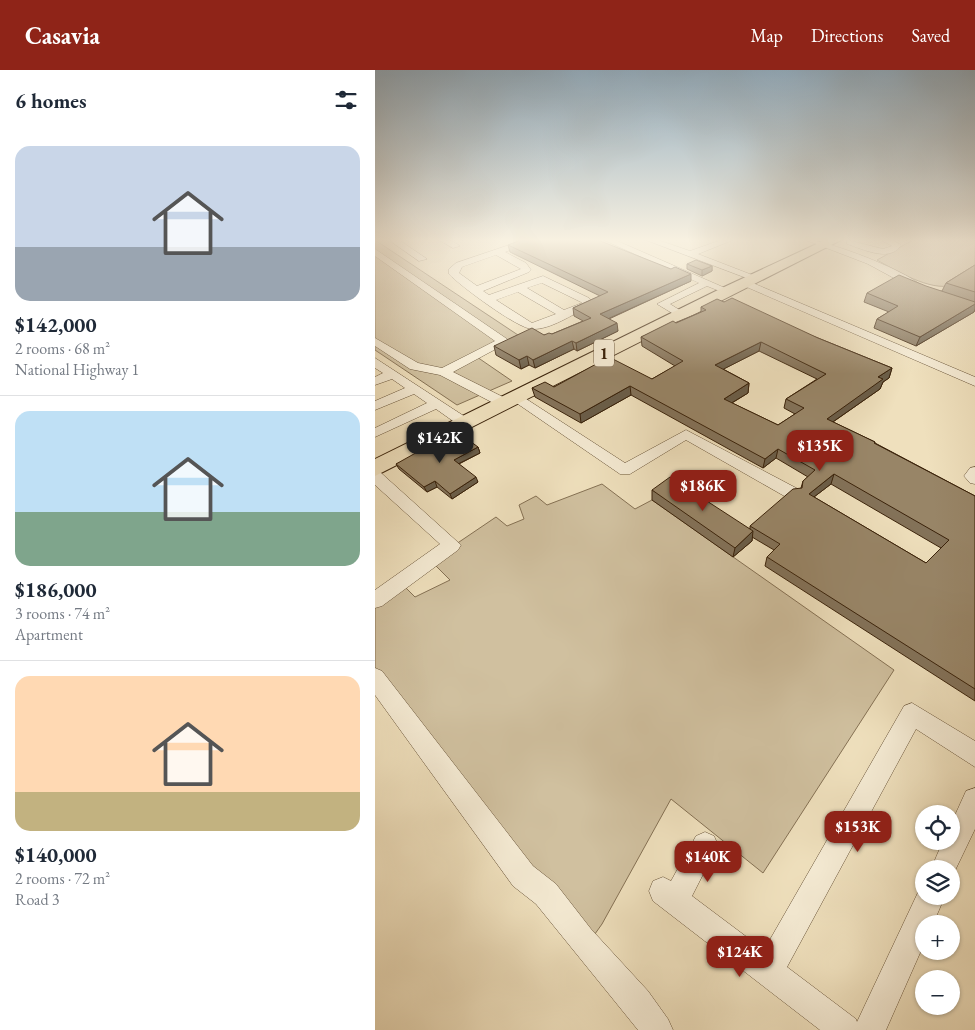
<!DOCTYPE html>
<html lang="en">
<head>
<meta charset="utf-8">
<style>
	body { margin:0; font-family:"EB Garamond",serif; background:#f2f2f3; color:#1f2937; height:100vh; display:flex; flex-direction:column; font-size:19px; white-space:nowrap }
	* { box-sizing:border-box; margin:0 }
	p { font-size:16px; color:#747a83 }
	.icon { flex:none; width:28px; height:28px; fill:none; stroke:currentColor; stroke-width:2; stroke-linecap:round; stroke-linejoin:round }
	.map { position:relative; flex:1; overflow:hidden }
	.drawer { display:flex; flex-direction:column; background:#fff; width:375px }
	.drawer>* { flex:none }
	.buttons { position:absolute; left:540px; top:735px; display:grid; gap:10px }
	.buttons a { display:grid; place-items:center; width:45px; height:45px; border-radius:50%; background:#fff; box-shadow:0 1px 4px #0004; font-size:25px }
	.price { position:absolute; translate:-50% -42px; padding:0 11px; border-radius:10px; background:#8f2418; color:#fff; font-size:16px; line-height:32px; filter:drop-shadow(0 1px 2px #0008) }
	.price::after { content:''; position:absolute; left:50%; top:30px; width:15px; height:11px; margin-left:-8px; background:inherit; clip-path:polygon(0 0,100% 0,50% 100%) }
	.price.selected { background:#222; color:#fff }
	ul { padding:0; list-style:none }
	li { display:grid; align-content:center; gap:10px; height:265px; padding:0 15px }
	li+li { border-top:1px solid #e0e1e3 }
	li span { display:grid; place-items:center; height:155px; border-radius:15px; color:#555 }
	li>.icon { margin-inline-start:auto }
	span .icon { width:90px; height:90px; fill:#fffc; stroke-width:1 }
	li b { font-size:21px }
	h2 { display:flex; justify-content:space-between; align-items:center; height:60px; padding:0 15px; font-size:21px }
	header { display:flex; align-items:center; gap:30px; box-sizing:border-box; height:70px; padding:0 25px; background:#8f2418; color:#fff }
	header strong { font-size:24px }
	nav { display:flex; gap:28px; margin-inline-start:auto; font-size:18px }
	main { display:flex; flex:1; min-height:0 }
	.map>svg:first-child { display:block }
	.green { fill:#d0c09f; stroke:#857154 }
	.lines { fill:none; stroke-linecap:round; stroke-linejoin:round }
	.minor-casing { stroke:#675237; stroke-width:1 }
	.highway-casing { stroke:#3a220a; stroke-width:2 }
	.minor { fill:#f5ebd4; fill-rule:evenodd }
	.highway { fill:#efe0bd; fill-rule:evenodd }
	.wall { fill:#837259; stroke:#3a220a; fill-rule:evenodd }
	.shaded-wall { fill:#6a5d48; stroke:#3a220a }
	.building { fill:#988567; stroke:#3a220a; fill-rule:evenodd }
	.labels { text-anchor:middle; stroke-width:4; stroke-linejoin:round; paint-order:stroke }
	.shield { fill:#f5ebd4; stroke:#725e47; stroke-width:1 }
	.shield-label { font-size:16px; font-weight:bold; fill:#3a220a }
</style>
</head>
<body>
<header>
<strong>Casavia</strong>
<nav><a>Map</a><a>Directions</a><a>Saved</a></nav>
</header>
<main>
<section class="drawer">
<h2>6 homes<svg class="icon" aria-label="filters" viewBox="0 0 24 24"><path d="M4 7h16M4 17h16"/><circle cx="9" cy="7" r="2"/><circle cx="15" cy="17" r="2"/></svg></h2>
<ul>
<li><span style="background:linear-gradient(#c9d6e8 65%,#9aa5b1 0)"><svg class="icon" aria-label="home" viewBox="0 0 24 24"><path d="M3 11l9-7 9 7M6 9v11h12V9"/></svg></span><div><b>$142,000</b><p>2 rooms · 68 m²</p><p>National Highway 1</p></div></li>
<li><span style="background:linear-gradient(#bfe0f5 65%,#7fa58c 0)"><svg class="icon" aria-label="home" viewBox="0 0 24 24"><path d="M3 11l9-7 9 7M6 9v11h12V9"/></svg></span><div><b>$186,000</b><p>3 rooms · 74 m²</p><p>Apartment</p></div></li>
<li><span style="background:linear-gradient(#ffd9b3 75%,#c2b280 0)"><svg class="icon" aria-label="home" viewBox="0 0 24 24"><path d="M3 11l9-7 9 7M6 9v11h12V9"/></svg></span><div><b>$140,000</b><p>2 rooms · 72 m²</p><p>Road 3</p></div></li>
</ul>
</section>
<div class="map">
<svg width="600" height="960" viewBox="0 0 600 960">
	<rect width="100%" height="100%" fill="#efe0bd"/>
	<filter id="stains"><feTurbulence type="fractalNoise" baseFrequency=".004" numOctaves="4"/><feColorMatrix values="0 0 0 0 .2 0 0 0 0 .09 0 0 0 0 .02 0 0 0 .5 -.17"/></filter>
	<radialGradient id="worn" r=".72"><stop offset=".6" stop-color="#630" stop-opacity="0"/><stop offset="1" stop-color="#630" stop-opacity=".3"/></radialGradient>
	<path class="green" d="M0 170 146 267 102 287 137 311 82 335 0 280Z
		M538 170H600V199C593 204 585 213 577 215 556 222 520 200 502 190Z
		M227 414 260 439 277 430 519 600 388 803 296 729 227 854 210 878 0 620V521L20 507 40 527 75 510 56 491 121 447 132 456 149 449 144 435 161 426 172 435Z"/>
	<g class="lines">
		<defs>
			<path id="minor" d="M14 170H24L52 189 44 191Z
				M64 170H75L85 176 78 178Z
				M149 170H161L130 182 151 193 156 200 154 202 108 221 114 225 168 206 214 228 217 233 214 237C197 244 176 260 157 259 143 259 84 215 74 204V199L81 193ZM121 185 146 199 102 216 84 203 87 197ZM167 213 206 232 207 233 189 240 152 218ZM143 222 181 244 157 253 121 230Z
				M229 170H240L357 221 352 224 332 216 295 234 311 244 306 247 302 246 282 234 324 213Z
				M271 170H283L315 181 346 170H358L323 184 385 208 377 210Z
				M431 170C453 170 532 201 548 217L539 219 493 194Z
				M472 170 508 179 517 176 506 170H517L526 175C515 193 488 179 472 174Z
				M0 179 132 269V273L78 302 134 330 136 333 134 336H124L65 305 35 299 0 276V268L43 293 67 298 120 271 0 186Z
				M367 211H373L600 307V316L367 215Z
				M0 288 95 350 97 353 95 356H85L61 339 0 367V358L52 333 39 324 0 340V331L30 318 17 309 0 315V307L8 303 0 298Z
				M142 323 250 393 311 360 423 419 425 423 423 427H411L311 370 255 404H245L137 330 135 327 137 324Z
				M600 397V414L595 413 589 406 595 398Z
				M0 401 5 402 86 475 83 480 7 536 0 538V520L65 474 0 415Z
				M0 598 7 601 158 796 181 814 216 859 273 921 293 949 298 960H263L161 834 138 816 0 625Z
				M537 633 600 671V697L541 659 412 897 481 949 482 952 546 816 549 815V826H570L558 854H549V874L511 960H445L278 831 274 821 278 811 288 807 296 811 321 766 330 762 339 766 343 775 317 826 389 880 529 636Z
				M600 718V759L576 809V799H556L568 771H576V754L591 721Z"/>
			<path id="highway" d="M450 170H466L0 406V389L347 218Z"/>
		</defs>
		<use href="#minor" class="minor-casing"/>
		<use href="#highway" class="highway-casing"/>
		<use href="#minor" class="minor"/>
		<use href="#highway" class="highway"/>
	</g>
	<path class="wall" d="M133 175 316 211 234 249 243 261 202 281 199 279 160 298 154 295 146 299 121 285 119 276 169 265 177 264 208 251 199 246 198 238 225 226 135 182Z
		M312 194 337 196V201L327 206 312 199Z
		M600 195V239L599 242 541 276 499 258 502 249 514 242 489 232 492 223 567 221 571 213Z
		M349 232 443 268 517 298 514 308 508 312 505 319 458 352 500 372V373L600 426V631L390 496 392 487 399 480 377 467V471L358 487 277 430V420L375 459V456L426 418 428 411 433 407 401 388 388 398 256 325 206 353 160 327 157 318 179 317 277 309 300 296 267 276 266 267 326 242V237ZM384 281 442 309 411 329 409 338 420 344 403 355 357 333 373 323 374 313 348 299ZM456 414 566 478 551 493 439 427Z
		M78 371 103 377 105 383 84 394 103 412 77 429 62 417 52 422 24 399 21 394Z"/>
	<path class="shaded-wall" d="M337 196V201L327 206V200Z
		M316 204V211L226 252 225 244Z
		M600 234V239L599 242 541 276 545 267Z
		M242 253 243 261 202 281 201 273Z
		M197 271 199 279 160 298 158 290Z
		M386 272 384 281 339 304 340 295Z
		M152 286 154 295 146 299 144 290Z
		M517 298 514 308 508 312 505 319 449 358 452 349 503 307Z
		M374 313 373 323 348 338 349 329Z
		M255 316 256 325 206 353 205 344Z
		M103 377 105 383 81 395 79 390Z
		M403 379 401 388 388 398 390 389Z
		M459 404 456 414 431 433 434 424Z
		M101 407 103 412 77 429 75 424Z
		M60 411 62 417 52 422 49 417Z
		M378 461 377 471 358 487 360 478Z"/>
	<path class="building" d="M146 170H223L296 199 300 197 316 204 225 244 242 253 201 273 197 271 158 290 152 286 144 290 119 276 157 258 169 265 174 263 177 264 216 248 198 238 233 222 133 175Z
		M321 190 337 196 327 200 312 194Z
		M600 195V222L571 213Z
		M524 205 551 216 600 232V234L545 267 502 249 523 236 492 223Z
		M357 228 443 268 517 298 503 307 508 309 452 349 500 372 499 373 600 426V619L392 487 405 474 375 456 418 419 427 418 428 411 440 400 403 379 390 389 255 316 205 344 157 318 170 312 179 317 234 287 277 309 308 291 266 267 298 251 301 253 331 240 326 237 342 229 349 232ZM386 272 451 304 411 329 429 338 403 355 349 329 374 313 340 295ZM459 404 574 470 551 493 434 424Z
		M71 366 78 371 88 366 103 377 79 390 101 407 75 424 60 411 49 417 21 394Z
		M295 407 378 461 360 478 277 420Z"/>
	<linearGradient id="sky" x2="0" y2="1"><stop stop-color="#92acbe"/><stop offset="0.56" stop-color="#f8f1e1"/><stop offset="1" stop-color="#f8f1e1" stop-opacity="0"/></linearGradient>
	<rect width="600" height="304" fill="url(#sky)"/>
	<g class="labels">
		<rect class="shield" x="219" y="269.5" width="20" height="27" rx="4"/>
		<g class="shield-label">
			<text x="229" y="289">1</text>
		</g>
	</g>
	<rect width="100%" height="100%" filter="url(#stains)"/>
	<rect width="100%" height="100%" fill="url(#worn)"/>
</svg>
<div class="buttons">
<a><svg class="icon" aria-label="locate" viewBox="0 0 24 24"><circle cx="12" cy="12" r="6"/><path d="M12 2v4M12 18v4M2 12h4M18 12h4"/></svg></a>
<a><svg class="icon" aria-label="layers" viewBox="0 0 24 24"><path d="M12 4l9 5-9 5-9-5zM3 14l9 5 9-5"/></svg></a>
<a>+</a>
<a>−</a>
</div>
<b class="price selected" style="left:65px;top:394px">$142K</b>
<b class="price" style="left:445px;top:402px">$135K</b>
<b class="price" style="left:328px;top:442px">$186K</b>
<b class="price" style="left:483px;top:783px">$153K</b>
<b class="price" style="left:333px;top:813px">$140K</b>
<b class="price" style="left:365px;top:908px">$124K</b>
</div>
</main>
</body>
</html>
